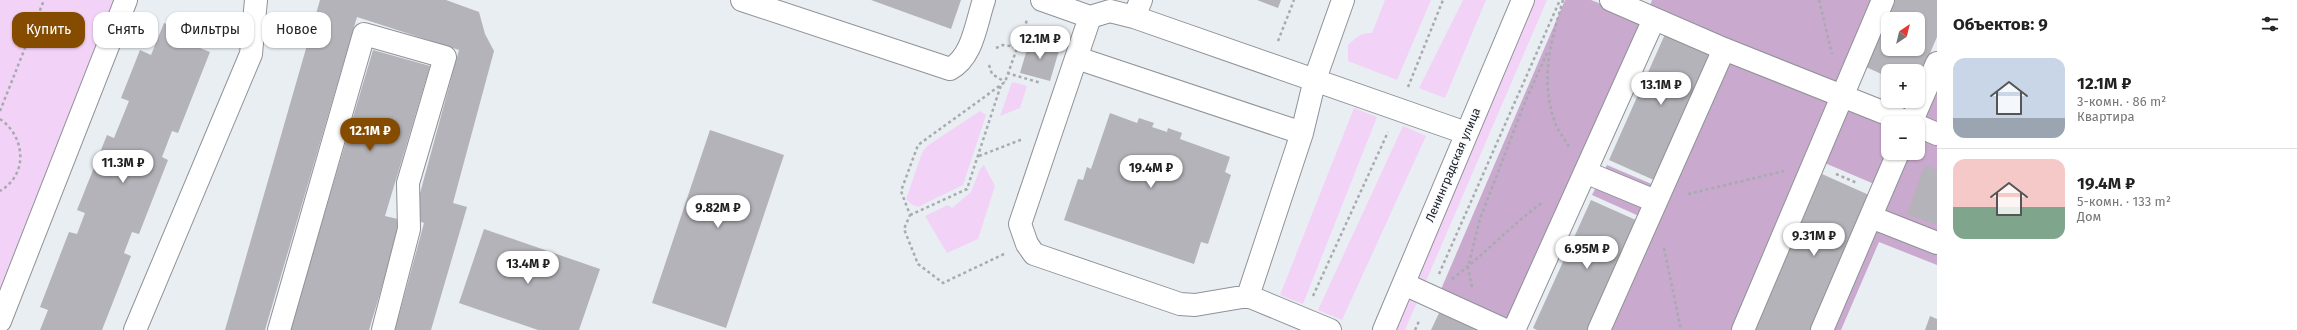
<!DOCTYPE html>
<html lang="ru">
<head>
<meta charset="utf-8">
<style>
	body { margin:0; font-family:"Fira Sans",sans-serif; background:#f2f2f2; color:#222; height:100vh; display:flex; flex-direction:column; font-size:15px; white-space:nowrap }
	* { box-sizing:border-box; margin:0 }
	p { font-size:13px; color:#767676 }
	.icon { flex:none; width:22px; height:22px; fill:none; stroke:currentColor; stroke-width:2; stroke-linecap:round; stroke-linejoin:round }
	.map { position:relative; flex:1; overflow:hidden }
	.sheet { display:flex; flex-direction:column; background:#fff; width:360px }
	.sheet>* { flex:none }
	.top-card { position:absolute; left:12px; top:12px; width:380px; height:36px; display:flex; gap:8px }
	.needle { width:26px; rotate:35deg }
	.controls { position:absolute; left:1881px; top:12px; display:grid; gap:8px }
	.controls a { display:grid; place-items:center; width:44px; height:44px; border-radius:8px; background:#fff; box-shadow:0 1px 3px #0004; font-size:20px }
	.price { position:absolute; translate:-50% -34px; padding:0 9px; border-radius:14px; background:#fff; color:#222; font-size:13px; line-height:26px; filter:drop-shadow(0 1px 2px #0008) }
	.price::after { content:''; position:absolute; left:50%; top:24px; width:12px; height:9px; margin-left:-6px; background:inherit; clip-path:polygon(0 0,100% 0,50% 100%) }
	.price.active { background:#854c00; color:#fff }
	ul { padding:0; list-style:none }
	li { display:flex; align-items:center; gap:12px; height:100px; padding:0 16px }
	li+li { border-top:1px solid #e0e0e0 }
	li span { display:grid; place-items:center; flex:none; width:112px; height:80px; border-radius:12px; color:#555 }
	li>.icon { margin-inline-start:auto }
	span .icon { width:48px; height:48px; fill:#fffc; stroke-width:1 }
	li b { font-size:17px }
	h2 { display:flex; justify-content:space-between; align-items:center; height:48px; padding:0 16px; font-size:17px }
	.chip { padding:0 14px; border-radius:12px; background:#fff; box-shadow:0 1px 3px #0004; font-size:14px; line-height:36px }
	.chip.active { background:#854c00; color:#fff }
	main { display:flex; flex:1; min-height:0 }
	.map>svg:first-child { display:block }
	.green { fill:#f3d2f7 }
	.forest { fill:#c9a9cd }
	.building { fill:#b3b3b9; fill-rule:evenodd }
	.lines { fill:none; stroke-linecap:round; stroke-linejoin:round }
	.minor-casing { stroke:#8f9297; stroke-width:24 }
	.major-casing { stroke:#8f9297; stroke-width:24 }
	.path { stroke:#a7abaf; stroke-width:2.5; stroke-dasharray:3 3; stroke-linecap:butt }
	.minor { stroke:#fff; stroke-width:22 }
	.major { stroke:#fff; stroke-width:22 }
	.labels { text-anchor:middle; stroke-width:3; stroke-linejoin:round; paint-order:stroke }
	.street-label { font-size:12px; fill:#1a1c1e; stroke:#f8fbfe }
</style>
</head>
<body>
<main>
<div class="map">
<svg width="1937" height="330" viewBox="0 0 1937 330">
	<rect width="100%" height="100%" fill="#e9eef3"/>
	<path class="green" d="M0 0H121L0 303Z
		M1385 0H1431L1397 80 1348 61V45C1355 38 1362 32 1372 33Z
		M1463 0H1486L1445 98 1419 88Z
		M1533 0H1547L1405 330H1393Z
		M1012 82 1027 86 1020 108 1000 116Z
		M1354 108 1377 117 1303 304 1280 295Z
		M980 111 986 115 963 185 918 207 911 204 906 199 922 153 927 146Z
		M1403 126 1426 136 1342 320 1318 310Z
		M984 165 995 186 978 239 947 253 925 216 948 205 952 208 971 192 980 169Z"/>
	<path class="forest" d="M1565 0H1591L1645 21 1509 327 1439 294Z
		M1652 0H1874L1838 89 1650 6Z
		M1726 55 1836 98 1738 330H1604Z
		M1937 83V126L1921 120Z
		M1845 102 1888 123V153L1879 186 1820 161Z
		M1918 131 1937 139V265L1879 242 1841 330H1826L1906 153H1918Z
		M1607 165 1654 185 1639 216 1592 195Z"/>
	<path class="building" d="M320 0H446L479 12 485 34 494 51 453 203 467 207 431 330H395L424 223 413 219 459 50 357 17 265 330H225Z
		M871 0H961L951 29Z
		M1257 0H1281L1278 8Z
		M1895 0H1937V37L1918 81V71H1888V77L1866 67ZM1888 19H1918V49H1888Z
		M164 23 190 33 187 43 210 52 178 133 172 131 162 157 168 160 139 234 132 232 124 253 131 256 102 330H40L48 310 40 307 69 232 77 234 85 213 77 210 107 135 114 138 129 101 121 98 140 50 151 55Z
		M1666 32 1713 53 1656 181 1609 160Z
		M1030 39 1060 47 1050 81 1020 73Z
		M373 50 430 66 385 216 402 220 369 330H290Z
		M1110 113 1137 123 1139 118 1154 123 1152 127 1167 132 1168 128 1182 133 1180 139 1230 157 1225 172 1231 175 1208 244 1201 242 1194 264 1064 220 1078 179 1083 180 1087 167 1091 169Z
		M710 130 784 155 726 328 652 303Z
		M1925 165 1937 170V225L1907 214Z
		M1822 174 1869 195 1811 330H1755Z
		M1591 200 1638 221 1589 330H1537L1533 328Z
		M484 229 600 269 579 330H538L459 303Z
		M1440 311 1484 330H1431Z
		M1930 316 1937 319V330H1925Z"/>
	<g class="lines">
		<defs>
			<path id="minor" d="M742 0 950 69C973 57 976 23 984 0
				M1042 0 1090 17 1110 11 1134 17 1466 133
				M1611 0 1724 49 1910 123
				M1090 17 1020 224 1027 244 1034 254 1180 304 1195 305 1248 296 1302 133 1315 79 1343 0
				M1134 17 1141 0
				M1077 58 1302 133
				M1911 123 1937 63
				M1918 126 1937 134
				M1585 172 1655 201
				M1871 217 1937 243
				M1404 284 1505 330
				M1248 296 1330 330
				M0 321 126 0
				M135 330 251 54 256 0
				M279 330 364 34 445 57 408 183 409 229 383 330
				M1514 330 1654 19
				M1599 330 1724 49
				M1743 330 1883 0
				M1822 330 1898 153"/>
			<path id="major" d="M1384 330 1523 0"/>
		</defs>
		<use href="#minor" class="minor-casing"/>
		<use href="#major" class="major-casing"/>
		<path class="path" d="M1563 0C1550 45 1540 77 1555 123 1558 131 1565 139 1569 147
			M1819 0 1832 54
			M1278 41 1294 0
			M996 48 1003 45 1017 47
			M989 65 992 74 1005 82
			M1007 73 1041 83
			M1408 87 1443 0
			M0 111 44 0
			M0 119C25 136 29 174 0 191
			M979 156 1023 139
			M1836 174 1857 183
			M1688 194 1784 171
			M910 215 967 189 1001 85
			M1664 248 1681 330
			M1004 254 943 283 918 264 904 229 910 215 901 191 918 145 1005 82 1027 20
			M1439 274 1560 0
			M1452 279C1484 255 1511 225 1543 202
			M1472 287 1468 267 1480 219 1523 107 1547 53
			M1313 296 1388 132
			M1415 330 1420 319"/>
		<use href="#minor" class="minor"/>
		<use href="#major" class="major"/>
	</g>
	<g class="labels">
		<g class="street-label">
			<text transform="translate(1453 165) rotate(-67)" y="4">Ленинградская улица</text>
		</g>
	</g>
</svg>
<div class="controls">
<a><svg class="needle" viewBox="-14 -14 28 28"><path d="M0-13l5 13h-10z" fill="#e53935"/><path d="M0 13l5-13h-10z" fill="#767676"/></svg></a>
<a>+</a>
<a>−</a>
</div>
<b class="price" style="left:1040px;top:60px">12.1M ₽</b>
<b class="price" style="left:1661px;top:106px">13.1M ₽</b>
<b class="price active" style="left:370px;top:152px">12.1M ₽</b>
<b class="price" style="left:123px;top:184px">11.3M ₽</b>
<b class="price" style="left:1151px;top:189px">19.4M ₽</b>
<b class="price" style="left:718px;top:229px">9.82M ₽</b>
<b class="price" style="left:1814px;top:257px">9.31M ₽</b>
<b class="price" style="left:1587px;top:270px">6.95M ₽</b>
<b class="price" style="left:528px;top:285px">13.4M ₽</b>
<div class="top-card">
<a class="chip active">Купить</a>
<a class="chip">Снять</a>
<a class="chip">Фильтры</a>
<a class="chip">Новое</a>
</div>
</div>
<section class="sheet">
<h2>Объектов: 9<svg class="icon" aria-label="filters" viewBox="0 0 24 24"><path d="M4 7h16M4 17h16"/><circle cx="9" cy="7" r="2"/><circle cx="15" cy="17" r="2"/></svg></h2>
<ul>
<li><span style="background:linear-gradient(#c9d6e8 75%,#9aa5b1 0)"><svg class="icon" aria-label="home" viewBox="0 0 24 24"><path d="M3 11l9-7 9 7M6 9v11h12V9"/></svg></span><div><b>12.1M ₽</b><p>3-комн. · 86 m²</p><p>Квартира</p></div></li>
<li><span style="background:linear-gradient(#f6c9c9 60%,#7fa58c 0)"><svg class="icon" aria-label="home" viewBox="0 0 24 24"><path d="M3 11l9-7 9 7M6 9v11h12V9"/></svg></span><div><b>19.4M ₽</b><p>5-комн. · 133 m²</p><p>Дом</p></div></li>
</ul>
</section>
</main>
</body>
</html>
